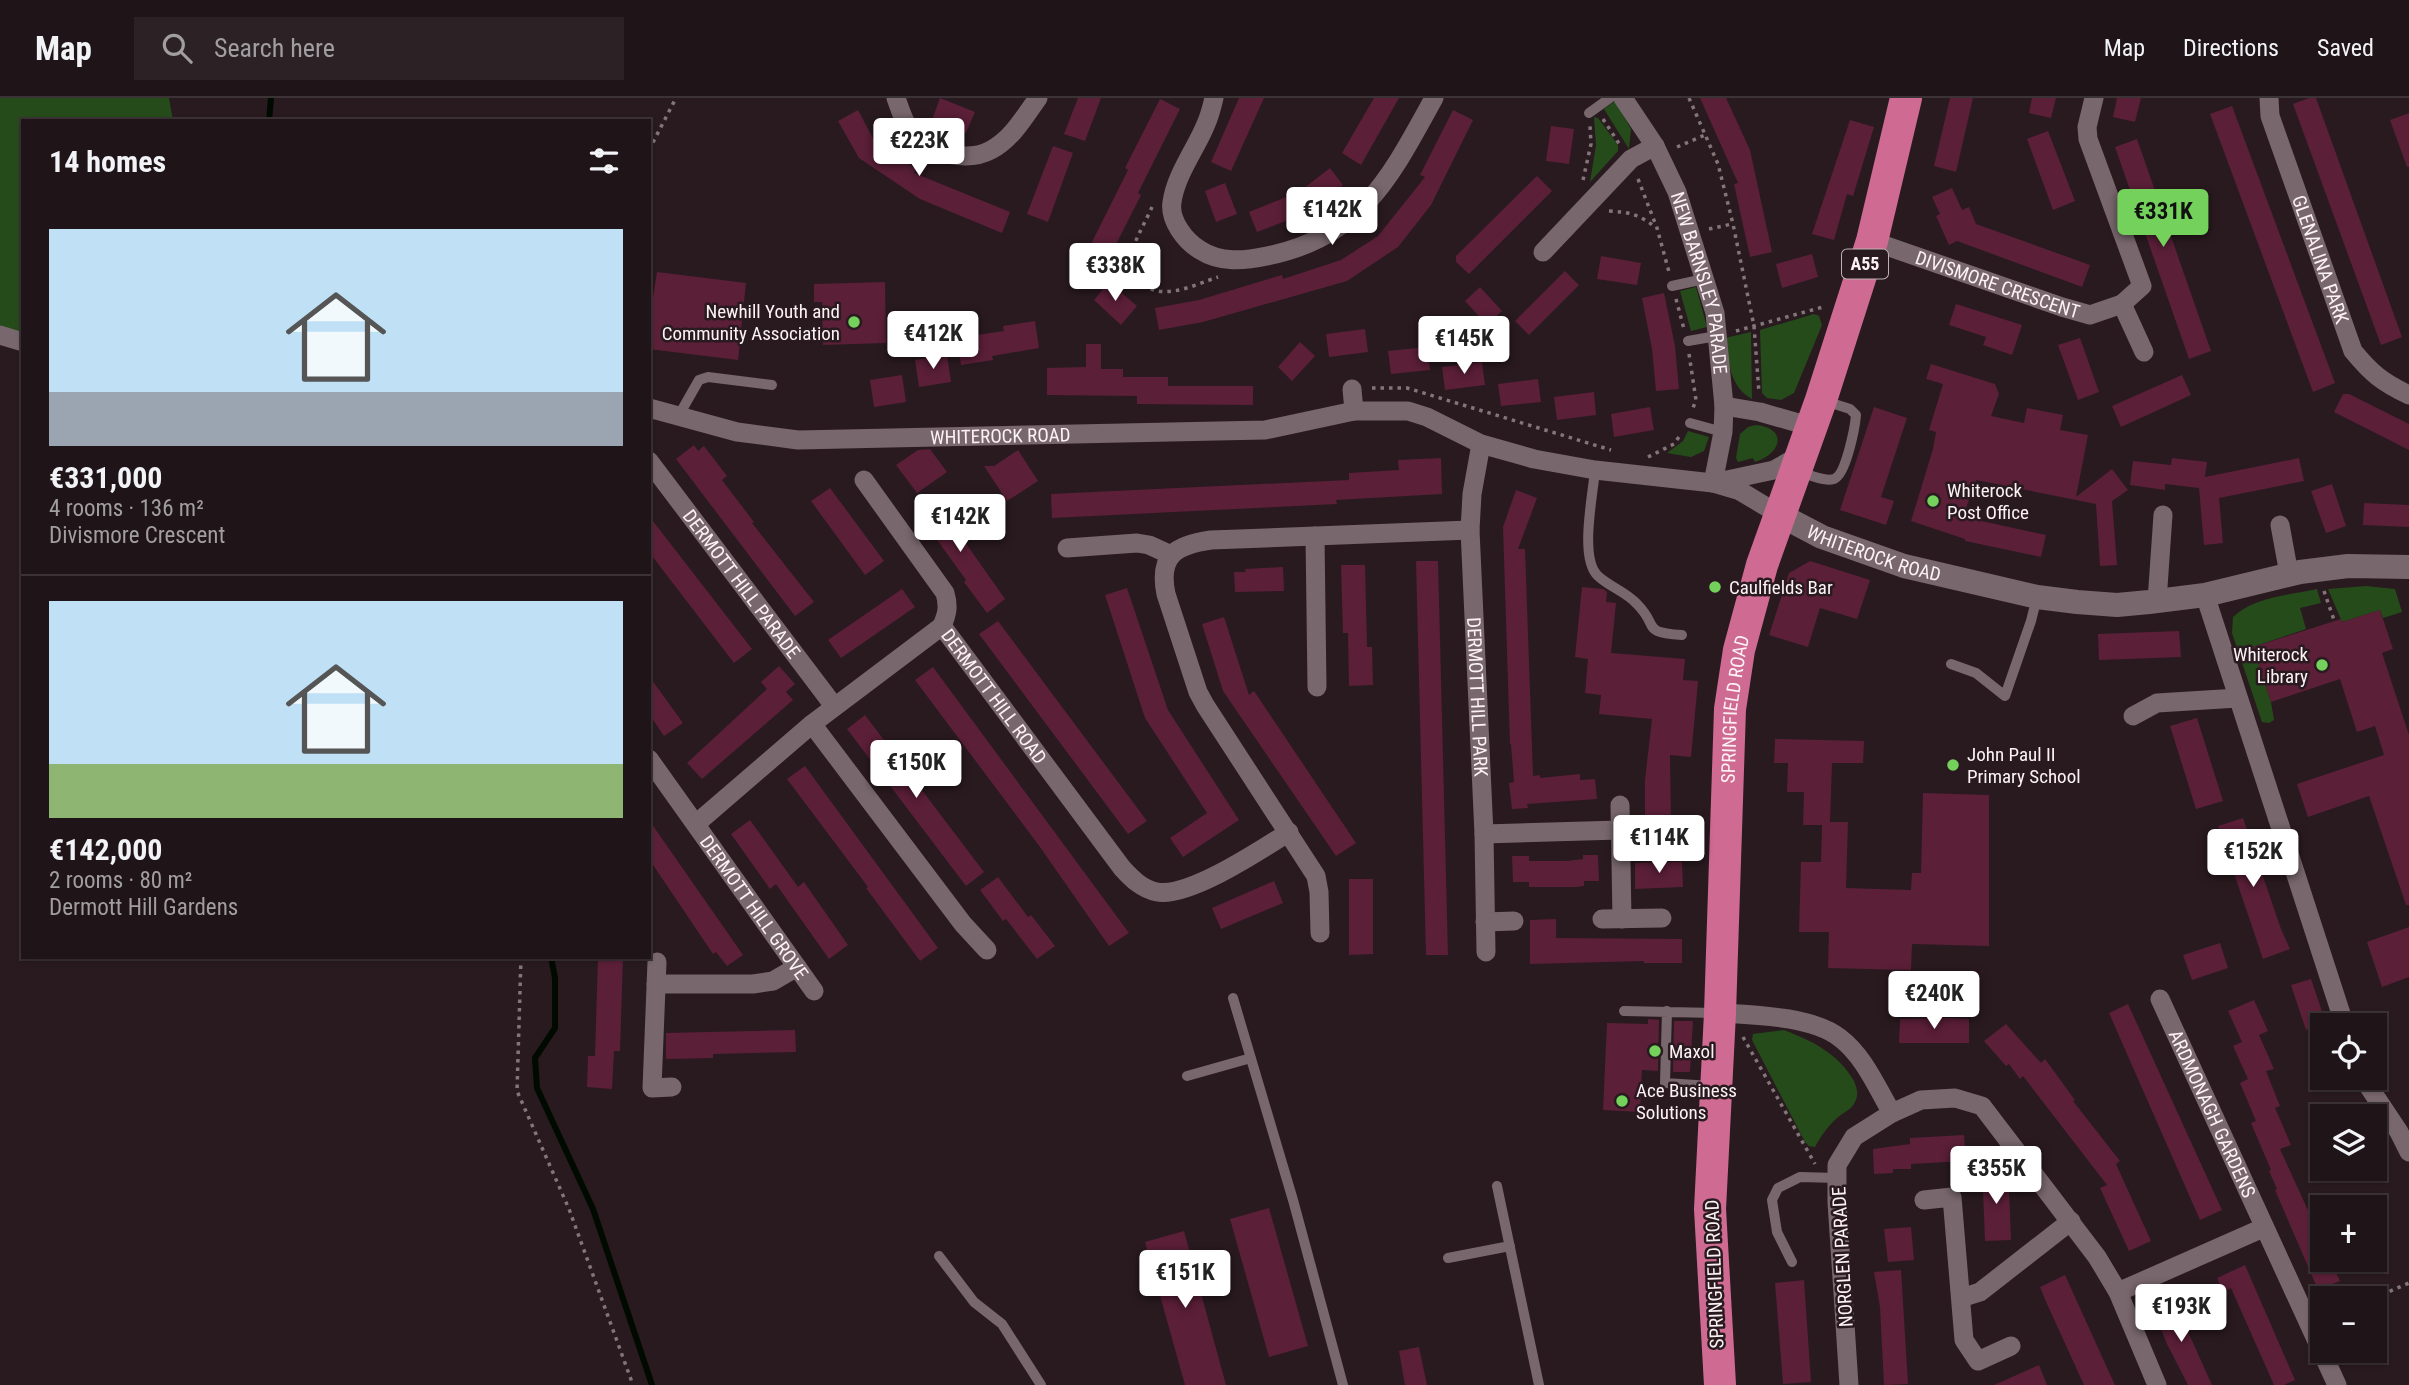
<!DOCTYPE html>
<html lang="en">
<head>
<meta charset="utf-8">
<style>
	body { margin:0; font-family:"Roboto Condensed",sans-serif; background:#2c2124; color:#f1f3f6; height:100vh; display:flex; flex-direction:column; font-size:26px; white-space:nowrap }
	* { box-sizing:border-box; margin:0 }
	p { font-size:23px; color:#a19ea1 }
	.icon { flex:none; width:38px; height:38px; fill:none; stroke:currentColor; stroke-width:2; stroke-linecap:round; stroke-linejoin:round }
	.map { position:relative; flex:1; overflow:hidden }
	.sheet { position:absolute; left:21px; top:21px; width:630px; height:840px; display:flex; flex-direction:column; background:#1f1417; border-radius:0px; box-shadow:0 2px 5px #0004,0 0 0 2px #3c3336 }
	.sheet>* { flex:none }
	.tools { position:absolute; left:2310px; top:915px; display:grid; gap:14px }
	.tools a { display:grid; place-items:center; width:77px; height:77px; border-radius:0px; background:#1f1417; box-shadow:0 2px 5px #0004,0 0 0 2px #3c3336; font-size:35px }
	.price { position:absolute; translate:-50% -60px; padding:0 16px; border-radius:7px; background:#fff; color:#222; font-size:23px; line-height:46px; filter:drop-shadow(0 2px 4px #0008) }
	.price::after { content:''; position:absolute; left:50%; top:42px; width:21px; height:16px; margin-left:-10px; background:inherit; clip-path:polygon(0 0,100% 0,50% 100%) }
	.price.current { background:#74d25c; color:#111 }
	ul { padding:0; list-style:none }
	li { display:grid; align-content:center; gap:14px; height:371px; padding:0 28px }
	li+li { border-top:2px solid #3c3336 }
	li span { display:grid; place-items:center; height:217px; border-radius:0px; color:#555 }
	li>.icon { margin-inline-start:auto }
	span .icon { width:126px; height:126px; fill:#fffc; stroke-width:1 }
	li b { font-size:30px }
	h2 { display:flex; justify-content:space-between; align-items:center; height:84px; padding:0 28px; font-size:30px }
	header { display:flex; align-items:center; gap:42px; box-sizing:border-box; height:98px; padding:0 35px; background:#1f1417; border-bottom:2px solid #3c3336 }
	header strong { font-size:33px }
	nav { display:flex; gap:38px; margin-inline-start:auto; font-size:24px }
	.search { width:490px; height:63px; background:#2c2124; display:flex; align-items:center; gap:18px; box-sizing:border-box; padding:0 24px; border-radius:0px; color:#a19ea1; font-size:26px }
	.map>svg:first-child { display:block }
	.green { fill:#254b1b }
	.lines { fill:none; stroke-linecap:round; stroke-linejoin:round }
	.stream { stroke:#000a00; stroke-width:6 }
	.building { fill:#5b1f38 }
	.path { stroke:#83767a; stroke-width:3.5; stroke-dasharray:3.5 5; stroke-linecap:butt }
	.service { stroke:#78676c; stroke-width:10 }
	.minor { stroke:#78676c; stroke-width:19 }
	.tertiary { stroke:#78676c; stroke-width:24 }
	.trunk { stroke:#cf6b92; stroke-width:32 }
	.poi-dot { fill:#74d25c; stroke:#291a1f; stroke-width:2.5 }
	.labels { text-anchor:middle; stroke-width:5; stroke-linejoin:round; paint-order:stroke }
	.shield { fill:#291a1f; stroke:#bdb1b5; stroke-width:2 }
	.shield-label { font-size:18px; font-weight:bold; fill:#fcf2f5 }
	.street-label { font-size:19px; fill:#fcf2f5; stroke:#291a1f }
	.poi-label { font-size:19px; fill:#fcf2f5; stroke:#291a1f; text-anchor:start }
</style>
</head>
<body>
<header>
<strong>Map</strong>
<div class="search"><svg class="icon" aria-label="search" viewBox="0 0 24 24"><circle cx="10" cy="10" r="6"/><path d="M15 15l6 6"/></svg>Search here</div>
<nav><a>Map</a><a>Directions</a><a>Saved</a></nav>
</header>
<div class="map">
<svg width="2409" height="1287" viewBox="0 0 2409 1287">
	<rect width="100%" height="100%" fill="#291a1f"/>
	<path class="green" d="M0 0H169L173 23H23V252L0 245Z
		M1615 3 1631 31 1629 51 1604 11Z
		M1594 19 1598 20 1618 47V53L1590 84 1596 47Z
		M1696 189 1707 229 1691 233 1680 193Z
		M1814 216 1819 218 1822 227 1794 295 1781 302 1767 300 1762 295 1760 232Z
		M1751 234 1752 301C1730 289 1728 263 1725 240Z
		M1756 327C1787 330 1783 355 1755 364L1753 360 1738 364 1736 360 1740 336 1748 329Z
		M1688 333 1709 339 1704 353 1691 359 1667 355 1683 343Z
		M2366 488 2395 491 2402 514 2383 520 2380 512 2342 524 2328 491Z
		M2317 491 2321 505 2300 510 2306 531 2253 549 2271 604 2274 622 2269 625 2262 624 2232 535 2233 519C2253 499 2290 497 2317 491Z
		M1784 932C1812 943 1838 955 1854 983 1857 990 1859 997 1855 1004 1851 1013 1841 1015 1835 1022 1827 1029 1820 1040 1815 1049L1809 1048 1805 1044 1752 942 1753 936Z"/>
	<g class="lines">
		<path class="stream" d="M269 23 271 0
			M551 859 555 880V930L535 960 537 990 593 1111 652 1287"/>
	</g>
	<path class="building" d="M940 0 975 14 966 35 932 22Z
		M1078 0H1101L1085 43 1064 36Z
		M1239 0H1264L1231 73 1211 64Z
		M1374 0H1399L1361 67 1342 55Z
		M1700 0H1726L1750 52 1772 154 1750 159 1734 86 1738 85Z
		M1950 0H1973L1956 74 1934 68Z
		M2032 0H2056L2051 20 2029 15Z
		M2117 0H2141L2135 24 2113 19Z
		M2309 0H2316L2402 239 2381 247 2293 6Z
		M1160 1 1180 11 1138 95 1141 97 1106 166 1086 156 1128 72 1125 70Z
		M2232 8 2335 285 2313 294 2210 16Z
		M858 12 875 44 916 71 914 75 1010 114 1002 135 920 101 859 60 838 23Z
		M1453 12 1473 22 1431 107 1398 149 1347 183 1203 224 1159 232 1155 210 1199 202 1282 177 1283 181 1341 162 1378 138 1425 79 1420 77Z
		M2409 15V69H2407L2390 22Z
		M1850 22 1874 29 1853 98 1847 96 1834 142 1812 136Z
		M1551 28 1574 31 1569 66 1546 63Z
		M2048 33 2075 103 2053 112 2027 41Z
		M2137 41 2211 253 2189 261 2115 49Z
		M1053 48 1073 55 1048 124 1027 116Z
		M1330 70 1343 87 1307 115 1257 134 1249 114 1299 94Z
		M1537 78 1552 93 1469 176 1456 164V158Z
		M1225 85 1237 116 1216 124 1205 93Z
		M1952 90 1962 112 1969 109 1976 126 2090 167 2082 189 1957 143 1949 147 1936 118 1940 116 1932 99Z
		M1812 156 1818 179 1782 190 1776 166Z
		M1601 158 1641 165 1637 187 1597 181Z
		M1565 173 1579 187 1529 237 1515 223Z
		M657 174 746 185 738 262 649 251V225Z
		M885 184 886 245 823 247 822 204H814V186Z
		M1109 184 1137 208 1121 227 1094 202Z
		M1480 189 1502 213 1487 227 1465 203Z
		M1664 195 1675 248 1679 291 1656 293 1652 251 1642 200Z
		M1956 206 2022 227 2012 257 1983 247 1986 239 1949 227Z
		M1035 223 1039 250 992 258 993 262 961 267 957 240 1004 233 1003 228Z
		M1365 231 1368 254 1329 259 1326 236Z
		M2080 240 2099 294 2078 302 2058 247Z
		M1300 244 1315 258 1292 283 1278 269Z
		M1086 246H1101V271H1123V279H1168V288H1253V307L1137 306V298L1047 297V270L1086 269Z
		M1427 249 1430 272 1391 276 1388 253Z
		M947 257 951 284 919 289 915 262Z
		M1482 264 1485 287 1445 292 1442 269Z
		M1931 266 1995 286 1999 296 1991 318 2024 325 2027 310 2063 317 2060 332 2088 337 2076 399 2112 371 2128 392 2112 403 2117 467 2100 468 2096 406 1976 382 1963 419 2046 437 2041 459 1965 443V441L1911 423 1933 351 1936 334 1929 332 1943 286 1926 281Z
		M902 277 906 304 874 309 870 282Z
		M2182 277 2191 297 2121 329 2112 308Z
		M1538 281 1541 304 1501 308 1498 286Z
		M1594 294 1596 317 1557 322 1554 299Z
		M2343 296H2349L2409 326V352L2334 314Z
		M1650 309 1654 332 1614 339 1611 316Z
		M1874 309 1907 320 1881 399 1894 403 1886 427 1840 412Z
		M694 347 698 353 704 348 727 378 722 382 754 424 752 425 814 504 795 518 676 361Z
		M930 351 947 374 917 395 896 367 918 352Z
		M1018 352 1038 383 1007 403 984 368H994Z
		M1441 360 1442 396 1336 402 1337 406 1052 420 1051 396 1349 382V375L1399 372 1398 362Z
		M2172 360 2207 364 2205 379 2299 360 2304 383 2219 400 2223 445 2204 447 2199 390 2165 386V392L2130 387 2133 363 2171 367Z
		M2332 386 2346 428 2326 435 2311 393Z
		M830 390 884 463 865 477 811 403Z
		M1516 392 1537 400 1518 451H1525L1533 678 1540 677V680L1580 676V682L1595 681 1597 701 1527 706 1528 710 1512 711 1509 685 1514 684 1511 646H1510L1503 429Z
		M932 397 1005 501 987 515 964 484 966 482 914 410Z
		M2364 405 2409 407V429L2363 427Z
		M649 418 752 551 734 565 649 454Z
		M1416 463H1438L1448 857H1426Z
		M1810 463 1870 482 1857 521 1820 510 1808 549 1769 537 1789 475Z
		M1341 467H1365L1367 549H1372L1373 587 1349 588 1348 535H1343Z
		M1283 469 1284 493 1235 494 1234 474H1246L1245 471Z
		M1582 489 1603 491 1607 494 1606 504 1616 505 1611 555 1685 561 1683 582 1698 583 1691 659 1670 657 1671 727 1645 728V682L1652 621 1599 616 1601 597 1585 595 1588 561 1575 559Z
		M1127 490 1168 612 1239 722 1183 759 1170 740 1207 715 1145 620 1105 497Z
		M902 491 915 509 841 560 828 542Z
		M2380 512 2393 551 2382 555 2409 637V807H2406L2369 698 2308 719 2297 686 2384 657 2375 628 2357 634 2340 581 2271 604 2253 549 2341 521 2342 524Z
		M1224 519 1249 597 1254 593 1356 745 1336 758 1223 593 1202 526Z
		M998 523 1147 723 1128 736 979 536Z
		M2179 533 2181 559 2099 562 2098 536Z
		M779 568 795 586 786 594 793 602 702 681 687 665 767 591 761 584Z
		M933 569 1129 835 1109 848 1040 749 915 582Z
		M649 578 683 625 664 638 649 616Z
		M865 617 984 774 966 788 847 631Z
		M2197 620 2223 703 2196 711 2170 628Z
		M1775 641 1864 643 1863 665H1832L1830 724H1848L1846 790 1911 792 1912 775H1921L1923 695 1989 697V848L1912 846 1911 872 1828 870 1829 834H1799L1801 764H1821L1822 727H1803L1804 694H1787L1788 665H1774Z
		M805 668 938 850 920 863 866 790 868 789 787 681Z
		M2243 720 2281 831 2290 851 2263 861 2218 728Z
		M649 722 743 857 727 868 716 854 713 856 649 761Z
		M750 722 798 789 804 784 848 847 829 861 776 786 770 791 731 736Z
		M1583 757H1598L1599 783H1584V788L1576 789H1529V784H1513L1512 758H1529V763H1567L1583 761Z
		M1672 764H1682L1683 789 1635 791V765Z
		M998 779 1028 819 1031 817 1055 848 1037 861 1006 821 1003 823 980 792Z
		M1349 781H1373V856L1349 857Z
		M1274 783 1283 805 1221 831 1212 810Z
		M1556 821V840L1682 841V865H1644V863L1530 866V822Z
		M2409 829V879L2382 889 2367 844Z
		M2220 845 2228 870 2192 882 2183 857Z
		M598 859H623L620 953H614L612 991 587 989 588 958H595Z
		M2311 881 2326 925 2306 932 2291 887Z
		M2254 902 2268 933 2259 937 2274 971 2266 973 2280 1008 2275 1010 2291 1047 2280 1051 2322 1143V1162H2330L2340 1183 2322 1190V1201L2275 1092 2277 1091 2269 1073 2271 1072 2251 1025 2256 1023 2240 985 2248 981 2233 948 2242 944 2228 913Z
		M2128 906 2222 1112 2200 1122 2109 915Z
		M1951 920 1969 921V945H1899L1900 921Z
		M1648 921 1659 922 1658 973 1642 972 1640 1014 1603 1012 1607 925 1648 926Z
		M1674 923H1693L1690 974H1673Z
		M2006 926 2041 965 2045 961 2075 1002 2073 1003 2120 1063 2116 1066 2151 1143 2129 1153 2100 1090 2107 1087 2023 978 2020 981 2009 966 2006 968 1984 943Z
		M795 932 796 954 713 956V960L666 961V935Z
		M1964 1037 1966 1063 1911 1066V1071H1893V1075L1874 1076 1873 1051 1910 1046V1040Z
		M1998 1066 2000 1091H2009L2011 1142 1985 1143 1982 1067Z
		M1269 1110 1308 1248 1269 1259 1230 1121Z
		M1911 1129 1914 1162 1888 1164 1884 1131Z
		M1184 1133 1226 1287H1185L1145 1144Z
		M2245 1167 2295 1282 2284 1287H2274L2231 1190 2223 1194 2217 1180Z
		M1901 1172 1908 1286 1884 1287 1880 1209 1874 1174Z
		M2065 1177 2109 1274 2115 1287H2084L2047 1206 2040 1189Z
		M1804 1182 1811 1284 1783 1286 1775 1185Z
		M2175 1200 2189 1236 2212 1287H2188L2167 1246 2153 1210Z
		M1419 1249 1427 1287H1405L1399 1253Z
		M2039 1267 2047 1287H1994Z"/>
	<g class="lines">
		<path class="path" d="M1689 0 1718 66 1733 126 1754 228 1759 295
			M1603 21 1620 47
			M1677 49 1705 37
			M649 52 676 0
			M1638 81 1657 130 1669 174
			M1583 82 1591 46 1590 28
			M1152 109C1146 123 1136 139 1132 154 1130 163 1134 172 1138 180 1156 207 1194 187 1218 179
			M1609 113C1629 114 1641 117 1656 130
			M1709 131 1732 126
			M1676 201 1684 231
			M1736 233 1823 209
			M1689 256 1696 302 1693 310
			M1372 290H1407L1611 352
			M1648 359 1674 346 1681 336
			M2324 493 2334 522
			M521 859 517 993 569 1111 633 1287
			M1743 939 1815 1066
			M2374 1200 2409 1185"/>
		<path class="service" d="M1589 15 1610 0
			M1672 188 1704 181
			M1688 243 1717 238
			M679 317 699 282 708 279 772 287
			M1690 325 1723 334
			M1595 372C1593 397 1579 461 1598 478 1610 489 1626 494 1637 506 1660 529 1640 534 1682 537
			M1801 374C1810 377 1824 384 1834 381 1846 377 1855 329 1856 317L1850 311 1825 303
			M1951 566 1976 575 2005 598 2031 523 2037 499
			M1233 900 1293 1102 1343 1287
			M1624 913 1715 915
			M1667 913 1665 985 1711 988
			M1187 978 1251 960
			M1497 1088 1539 1287
			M939 1158 974 1204 1002 1226 1041 1287
			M1448 1160 1510 1148
			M1792 1164 1777 1134 1772 1102 1778 1090 1800 1079 1837 1080"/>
		<g class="minor">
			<path d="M896 0C901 14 905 28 915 39 932 57 969 64 991 52 1012 41 1024 19 1038 0"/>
			<path d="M1214 0C1212 8 1210 17 1206 26 1196 51 1176 76 1172 104 1169 122 1185 143 1200 152 1220 165 1244 163 1267 158 1362 139 1391 78 1434 0"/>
			<path id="s1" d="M1623 0 1655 48 1677 94 1715 215 1724 308 1723 334 1713 385 1774 372 1802 356"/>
			<path id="s2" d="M2269 0 2270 18 2353 253C2372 276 2382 284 2409 297"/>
			<path id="s3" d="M1872 143 2062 209 2090 217 2122 206 2142 188 2088 41 2087 29 2094 0"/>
			<path d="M1543 154 1631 61 1655 48"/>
			<path d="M2122 206 2144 254"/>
			<path d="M0 237 23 244"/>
			<path d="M1352 291 1354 313"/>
			<path d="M1724 308 1760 314 1812 329"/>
			<path id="s4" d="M649 310 737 334 798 342 1265 332 1354 313H1408L1427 319 1481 346 1534 361 1595 372 1713 385 1740 393 1780 417"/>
			<path id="s5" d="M1481 346 1472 396 1470 432 1484 736 1486 854"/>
			<path id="s6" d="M649 363 834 608"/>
			<path d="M864 382 945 495C949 509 947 516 942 528"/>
			<path d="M2280 427 2289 476"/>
			<path d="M1315 438 1317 589"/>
			<path d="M1067 450 1137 445 1149 447 1171 457"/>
			<path d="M2205 497 2345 928"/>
			<path d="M2157 503 2163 417"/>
			<path d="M2133 618 2157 605 2238 600"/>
			<path d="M812 626 963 826 987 852"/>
			<path id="s7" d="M649 661 814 893"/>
			<path d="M1620 707 1622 821"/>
			<path id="s8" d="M697 725 812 626 942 528 1122 770C1132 781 1142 791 1157 794 1189 800 1262 751 1289 734"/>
			<path d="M1484 736 1620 732"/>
			<path d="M1602 821 1662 820"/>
			<path d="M1485 824 1514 823"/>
			<path d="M1320 835 1319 794 1316 778 1205 607 1198 594 1166 496C1158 457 1176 447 1211 442L1470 432"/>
			<path d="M657 864 652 990 672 989"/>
			<path d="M656 886H753L773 883 797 869"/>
			<path id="s9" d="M2160 901 2337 1287"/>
			<path d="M1720 915C1754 917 1812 918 1840 940 1864 958 1877 990 1892 1015"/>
			<path d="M2363 980 2399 1034 2409 1054"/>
			<path d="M1924 1102 1952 1099 1964 1242 1978 1263 2011 1248"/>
			<path d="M2118 1194 2263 1130"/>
			<path d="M1961 1200 1980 1194 2071 1123"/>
			<path d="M1849 1287 1837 1104V1067L1854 1039 1892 1015 1921 1002 1955 1000 1982 1008 2097 1159 2118 1194 2157 1287"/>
		</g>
		<path class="tertiary" id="s10" d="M1780 417 1822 439 1904 468 2037 499 2077 504 2117 507 2149 504 2205 497 2300 474 2348 468 2409 469"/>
		<path class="trunk" id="s11" d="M1720 1287 1710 1111 1720 915 1730 611 1739 552 1762 467 1821 302 1872 143 1906 0"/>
	</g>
	<g class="poi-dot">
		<circle cx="854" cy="224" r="7"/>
		<circle cx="1933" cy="403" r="7"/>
		<circle cx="1715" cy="489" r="7"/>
		<circle cx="2322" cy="567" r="7"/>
		<circle cx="1953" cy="667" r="7"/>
		<circle cx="1655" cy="953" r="7"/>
		<circle cx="1622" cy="1003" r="7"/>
	</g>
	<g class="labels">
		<rect class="shield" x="1842" y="151.5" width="46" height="29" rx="5"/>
		<g class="shield-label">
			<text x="1865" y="172">A55</text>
		</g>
		<g class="street-label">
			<text dy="7" stroke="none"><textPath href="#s2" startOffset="170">GLENALINA PARK</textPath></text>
			<text dy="7" stroke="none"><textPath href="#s1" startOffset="203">NEW BARNSLEY PARADE</textPath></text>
			<text dy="7" stroke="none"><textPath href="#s3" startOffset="133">DIVISMORE CRESCENT</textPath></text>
			<text dy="7" stroke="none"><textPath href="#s4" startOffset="355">WHITEROCK ROAD</textPath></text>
			<text dy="7" stroke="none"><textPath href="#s10" startOffset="102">WHITEROCK ROAD</textPath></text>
			<text dy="7" stroke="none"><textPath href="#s6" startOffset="154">DERMOTT HILL PARADE</textPath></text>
			<text dy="7" stroke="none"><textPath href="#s5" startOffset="254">DERMOTT HILL PARK</textPath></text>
			<text dy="7" stroke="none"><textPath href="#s8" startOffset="402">DERMOTT HILL ROAD</textPath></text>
			<text dy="7" stroke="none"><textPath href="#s11" startOffset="677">SPRINGFIELD ROAD</textPath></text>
			<text dy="7" stroke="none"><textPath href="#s7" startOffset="182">DERMOTT HILL GROVE</textPath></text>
			<text dy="7" stroke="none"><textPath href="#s9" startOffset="126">ARDMONAGH GARDENS</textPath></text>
			<text transform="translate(1842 1159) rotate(-93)" y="7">NORGLEN PARADE</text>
			<text transform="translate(1714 1176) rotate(-92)" y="7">SPRINGFIELD ROAD</text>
		</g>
		<g class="poi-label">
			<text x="840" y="220" text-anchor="end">Newhill Youth and<tspan x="840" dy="22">Community Association</tspan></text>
			<text x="1947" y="399">Whiterock<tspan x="1947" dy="22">Post Office</tspan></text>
			<text x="1729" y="496">Caulfields Bar</text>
			<text x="2308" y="563" text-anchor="end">Whiterock<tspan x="2308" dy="22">Library</tspan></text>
			<text x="1967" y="663">John Paul II<tspan x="1967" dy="22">Primary School</tspan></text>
			<text x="1669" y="960">Maxol</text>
			<text x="1636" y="999">Ace Business<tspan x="1636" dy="22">Solutions</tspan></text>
		</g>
	</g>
</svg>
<div class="tools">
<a><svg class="icon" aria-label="locate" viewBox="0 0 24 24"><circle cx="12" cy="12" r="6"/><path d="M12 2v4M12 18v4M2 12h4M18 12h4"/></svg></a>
<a><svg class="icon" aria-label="layers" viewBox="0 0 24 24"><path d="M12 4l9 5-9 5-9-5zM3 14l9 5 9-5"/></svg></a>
<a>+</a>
<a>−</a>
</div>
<b class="price" style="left:919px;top:80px">€223K</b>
<b class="price" style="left:1332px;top:149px">€142K</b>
<b class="price current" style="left:2163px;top:151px">€331K</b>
<b class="price" style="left:1115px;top:205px">€338K</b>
<b class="price" style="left:933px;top:273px">€412K</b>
<b class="price" style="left:1464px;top:278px">€145K</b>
<b class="price" style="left:960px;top:456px">€142K</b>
<b class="price" style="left:916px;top:702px">€150K</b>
<b class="price" style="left:1659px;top:777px">€114K</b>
<b class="price" style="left:2253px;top:791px">€152K</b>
<b class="price" style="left:1934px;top:933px">€240K</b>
<b class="price" style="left:1996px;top:1108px">€355K</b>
<b class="price" style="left:1185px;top:1212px">€151K</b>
<b class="price" style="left:2181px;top:1246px">€193K</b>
<section class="sheet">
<h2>14 homes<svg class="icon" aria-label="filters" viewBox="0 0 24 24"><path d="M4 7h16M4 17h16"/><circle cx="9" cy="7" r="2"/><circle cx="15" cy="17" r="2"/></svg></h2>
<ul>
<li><span style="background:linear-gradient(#bfe0f5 75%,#9aa5b1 0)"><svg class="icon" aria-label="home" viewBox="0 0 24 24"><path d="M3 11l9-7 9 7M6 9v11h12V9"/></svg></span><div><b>€331,000</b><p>4 rooms · 136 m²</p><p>Divismore Crescent</p></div></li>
<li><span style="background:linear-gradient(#bfe0f5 75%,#8fb573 0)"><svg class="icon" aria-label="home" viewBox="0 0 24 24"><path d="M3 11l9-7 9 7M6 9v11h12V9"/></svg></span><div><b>€142,000</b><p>2 rooms · 80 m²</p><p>Dermott Hill Gardens</p></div></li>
</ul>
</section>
</div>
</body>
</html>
